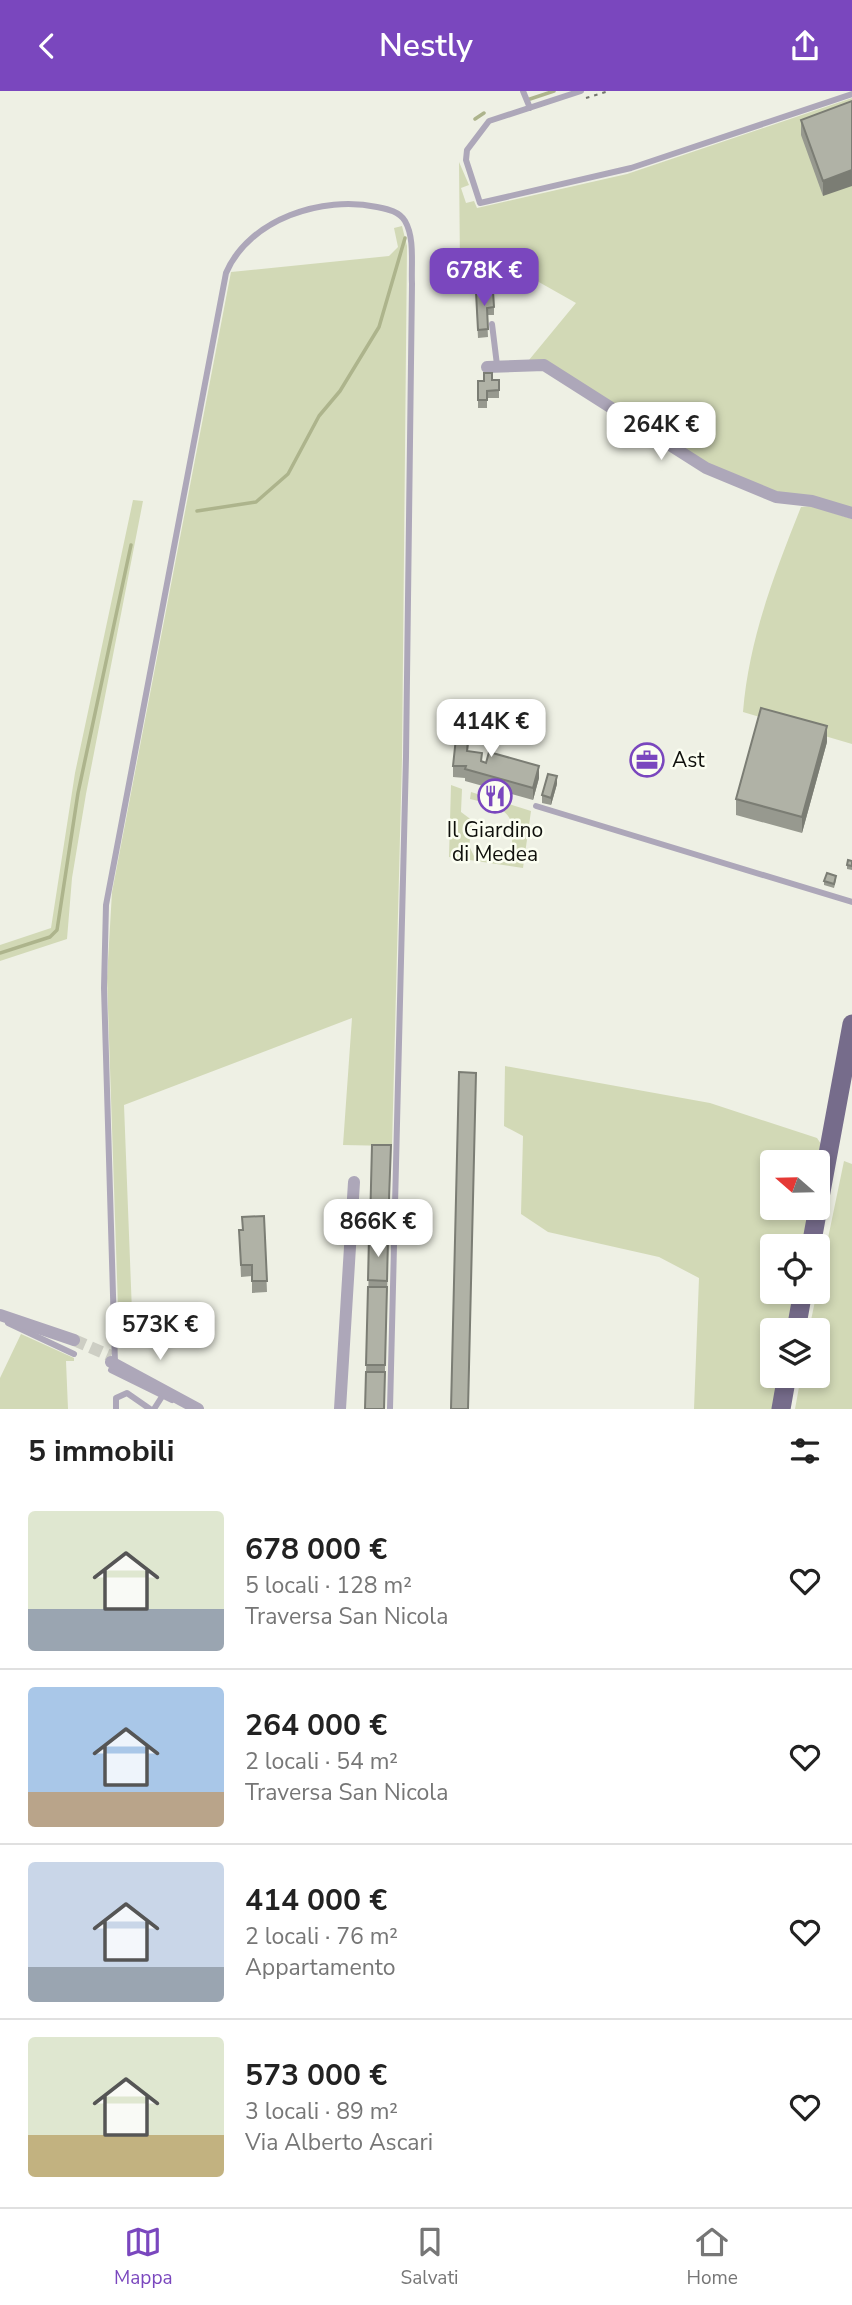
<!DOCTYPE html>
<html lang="it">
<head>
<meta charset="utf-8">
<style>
	body { margin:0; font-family:"Nunito Sans",sans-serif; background:#f6f6f6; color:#222; height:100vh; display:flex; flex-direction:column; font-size:26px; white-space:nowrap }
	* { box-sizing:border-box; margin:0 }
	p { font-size:23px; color:#767676 }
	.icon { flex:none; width:38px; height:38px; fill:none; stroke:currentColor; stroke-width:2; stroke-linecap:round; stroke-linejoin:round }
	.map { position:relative; height:1318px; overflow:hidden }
	.panel { display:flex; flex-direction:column; background:#fff; flex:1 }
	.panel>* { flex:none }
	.needle { width:46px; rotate:290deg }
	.controls { position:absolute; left:760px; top:1059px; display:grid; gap:14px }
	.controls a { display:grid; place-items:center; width:70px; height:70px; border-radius:7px; background:#fff; box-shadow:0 4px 10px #0003; font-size:35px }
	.price { position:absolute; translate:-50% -60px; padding:0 16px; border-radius:14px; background:#fff; color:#222; font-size:23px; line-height:46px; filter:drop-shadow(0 2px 4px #0008) }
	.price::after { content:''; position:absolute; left:50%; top:42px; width:21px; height:16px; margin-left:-10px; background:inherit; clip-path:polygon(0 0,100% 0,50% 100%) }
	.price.current { background:#7a47be; color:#fff }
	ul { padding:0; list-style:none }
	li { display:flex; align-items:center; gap:21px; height:175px; padding:0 28px }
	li+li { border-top:2px solid #e0e0e0 }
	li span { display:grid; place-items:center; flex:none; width:196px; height:140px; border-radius:7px; color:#555 }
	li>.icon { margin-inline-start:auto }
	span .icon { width:84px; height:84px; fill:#fffc; stroke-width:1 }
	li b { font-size:30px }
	h2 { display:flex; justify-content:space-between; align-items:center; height:84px; padding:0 28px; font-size:30px }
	header { display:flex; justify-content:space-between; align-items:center; height:91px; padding:0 28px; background:#7a47be; color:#fff; font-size:32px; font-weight:600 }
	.tabs { display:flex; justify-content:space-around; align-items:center; height:98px; border-top:2px solid #e0e0e0; background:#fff; font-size:19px; color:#767676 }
	.tabs a { display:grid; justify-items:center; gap:4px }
	.tabs .current { color:#7a47be }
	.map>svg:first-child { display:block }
	.green { fill:#d2d9b6 }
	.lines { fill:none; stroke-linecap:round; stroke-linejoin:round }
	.stream { stroke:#adb48c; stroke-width:3.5 }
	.minor-tunnel { stroke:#cdcec4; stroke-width:12; stroke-dasharray:12 6; stroke-linecap:butt }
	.path { stroke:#73756d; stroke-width:2; stroke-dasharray:3.5 5; stroke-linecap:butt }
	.service { stroke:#ada7b9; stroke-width:6 }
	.minor { stroke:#ada7b9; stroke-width:12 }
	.primary { stroke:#766c8b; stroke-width:19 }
	.wall { fill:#97998f }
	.shaded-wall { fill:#7b7d74 }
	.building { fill:#b0b2a6; stroke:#7b7d74; stroke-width:2 }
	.labels { text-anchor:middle; stroke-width:5; stroke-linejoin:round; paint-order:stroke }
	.poi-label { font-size:21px; fill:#0f100c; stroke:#fbfef1; text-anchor:start }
</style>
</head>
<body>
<header><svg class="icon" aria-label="back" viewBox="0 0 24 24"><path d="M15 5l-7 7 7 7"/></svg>Nestly<svg class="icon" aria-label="share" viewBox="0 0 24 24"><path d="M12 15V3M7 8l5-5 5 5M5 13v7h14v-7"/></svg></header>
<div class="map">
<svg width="852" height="1318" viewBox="0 0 852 1318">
	<rect width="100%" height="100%" fill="#eef0e4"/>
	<path class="green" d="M852 7V419L785 405 688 364 529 269 576 212 514 177 460 175 459 71 469 94 461 97 466 112 474 110 477 117 627 83Z
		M402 135 407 155 402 668 392 1055 343 1054 352 927 124 1014 133 1247 119 1246 107 887 112 801 231 181 389 165 398 156 394 137Z
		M133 409 143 410 86 703 72 787 67 848 0 870V854L51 837 75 682Z
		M811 415 852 428V653L743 621C749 548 774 484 801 416Z
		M451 694 462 698 461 721 473 730 469 755 474 765 509 771C517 726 515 719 470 708L471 701 531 720 523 777 449 766Z
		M505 975 710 1012 817 1047 821 1053 817 1071H772V1116L809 1117 803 1155H772V1200L794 1201 788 1239H772V1284L780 1285 774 1318H694L699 1187 659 1166 548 1141 521 1123 523 1045 504 1035Z
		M844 1070 852 1073V1318H795L801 1285 817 1284V1239H809Z
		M21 1243 74 1267V1270H66L68 1318H0V1287Z"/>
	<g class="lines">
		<path class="stream" d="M530 8 554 0
			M475 28 484 22
			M197 420 256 411 288 383 319 325 340 300 379 236 405 147
			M0 862 50 846 57 839 78 702 131 454"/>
		<path class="minor-tunnel" d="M74 1249 111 1265"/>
		<path class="path" d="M586 7 609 0"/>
		<path class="service" d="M523 0 530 17
			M581 0 489 30 467 59 466 69 480 112 631 77 852 3
			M492 233 497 274
			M536 715 852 811
			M8 1232 74 1263
			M115 1272 104 897 106 814 226 182C249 128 323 104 377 116 387 118 399 120 405 130 415 147 411 174 412 193L406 666 390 1318
			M111 1279 172 1309
			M116 1318V1307L127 1302 150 1318
			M154 1318 163 1304"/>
		<path class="minor" d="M487 276 544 274 706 377 776 406 812 410 852 422
			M0 1224 74 1249
			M111 1271 198 1318
			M340 1318 354 1091"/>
		<path class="primary" d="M811 1155 852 933
			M796 1239 803 1200
			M781 1318 787 1284"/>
	</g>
	<path class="wall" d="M852 10 823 105 801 44V29Z
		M476 208 494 216V224H487L488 246 478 247Z
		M499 289V307H487V317H478V290Z
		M458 628 486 632 484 652 469 651 468 660 482 671 539 687 533 709 465 690V687L453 686V675Z
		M827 651 802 742 736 724V708Z
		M557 693 551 714 542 712V704Z
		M852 770V779L847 778V774Z
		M836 789 834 797 824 794V790Z
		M391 1054 384 1318H365L370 1135Z
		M264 1125 267 1201 252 1202V1185L241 1186 239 1139H242Z"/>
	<path class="shaded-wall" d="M852 79V95L823 105V90Z
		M827 635V651L802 742V726Z
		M539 675V687L533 709V697Z
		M557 685V693L551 714V707Z"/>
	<path class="building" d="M852 10V79L823 90 801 29Z
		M493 200 494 216 487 217 488 238 478 239 476 201Z
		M484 282H492V289H499V299L487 300V309H478V290H484Z
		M761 617 827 635 802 726 736 708Z
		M458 628 486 632 484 641 469 639 467 660 482 662 481 670 486 672 489 661 539 675 533 697 465 678 466 675H453Z
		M548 683 557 685 551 707 542 704Z
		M848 769 852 770V775L847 774Z
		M827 782 836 785 834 793 824 790Z
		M459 981 476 982 468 1318H451Z
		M372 1054H391L388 1135H370Z
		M264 1125 267 1190H252V1174H241L239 1139H243L242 1126Z
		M369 1146 388 1147 387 1190 368 1189Z
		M368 1196H387L385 1274H366Z
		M366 1281H385L384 1318H365Z"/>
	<defs>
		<symbol id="office-ring" viewBox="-11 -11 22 22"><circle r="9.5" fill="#fbfef1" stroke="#7a47be" stroke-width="1.5"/><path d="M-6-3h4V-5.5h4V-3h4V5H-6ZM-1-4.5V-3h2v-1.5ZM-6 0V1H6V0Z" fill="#7a47be"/></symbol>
		<symbol id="restaurant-ring" viewBox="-11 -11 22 22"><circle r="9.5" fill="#fbfef1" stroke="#7a47be" stroke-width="1.5"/><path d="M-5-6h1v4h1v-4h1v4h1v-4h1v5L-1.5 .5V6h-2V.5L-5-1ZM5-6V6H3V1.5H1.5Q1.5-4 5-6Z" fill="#7a47be"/></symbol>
	</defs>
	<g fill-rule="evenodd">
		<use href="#office-ring" x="628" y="650" width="38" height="38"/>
		<use href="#restaurant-ring" x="476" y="686" width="38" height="38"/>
	</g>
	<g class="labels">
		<g class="poi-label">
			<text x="672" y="676">Ast</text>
			<text x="495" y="746" text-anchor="middle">Il Giardino<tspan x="495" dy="24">di Medea</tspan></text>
		</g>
	</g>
</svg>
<div class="controls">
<a><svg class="needle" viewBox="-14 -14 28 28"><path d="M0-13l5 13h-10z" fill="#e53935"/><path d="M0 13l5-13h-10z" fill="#767676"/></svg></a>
<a><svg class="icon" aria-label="locate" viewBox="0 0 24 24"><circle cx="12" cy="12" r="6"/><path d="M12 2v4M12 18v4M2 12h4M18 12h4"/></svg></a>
<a><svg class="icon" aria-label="layers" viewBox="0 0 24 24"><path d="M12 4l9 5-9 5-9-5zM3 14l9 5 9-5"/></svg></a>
</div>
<b class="price current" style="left:484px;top:217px">678K €</b>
<b class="price" style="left:661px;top:371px">264K €</b>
<b class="price" style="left:491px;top:668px">414K €</b>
<b class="price" style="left:378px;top:1168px">866K €</b>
<b class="price" style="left:160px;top:1271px">573K €</b>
</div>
<section class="panel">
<h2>5 immobili<svg class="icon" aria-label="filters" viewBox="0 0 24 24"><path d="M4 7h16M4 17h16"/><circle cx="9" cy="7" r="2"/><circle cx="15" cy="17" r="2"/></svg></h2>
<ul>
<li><span style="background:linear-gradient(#dfe7d0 70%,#9aa5b1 0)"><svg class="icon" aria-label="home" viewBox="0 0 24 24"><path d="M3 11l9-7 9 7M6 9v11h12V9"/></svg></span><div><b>678 000 €</b><p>5 locali · 128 m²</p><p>Traversa San Nicola</p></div><svg class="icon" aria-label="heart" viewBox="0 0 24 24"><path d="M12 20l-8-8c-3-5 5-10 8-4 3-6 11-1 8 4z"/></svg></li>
<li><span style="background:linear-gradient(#a9c7e8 75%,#b9a48a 0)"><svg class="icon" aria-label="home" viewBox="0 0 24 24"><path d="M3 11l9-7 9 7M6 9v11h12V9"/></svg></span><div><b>264 000 €</b><p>2 locali · 54 m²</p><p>Traversa San Nicola</p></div><svg class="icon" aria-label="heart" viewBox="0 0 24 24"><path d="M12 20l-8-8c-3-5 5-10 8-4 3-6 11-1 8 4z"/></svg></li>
<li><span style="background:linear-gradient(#c9d6e8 75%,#9aa5b1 0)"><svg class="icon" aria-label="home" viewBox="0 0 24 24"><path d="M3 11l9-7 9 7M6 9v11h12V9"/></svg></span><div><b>414 000 €</b><p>2 locali · 76 m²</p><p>Appartamento</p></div><svg class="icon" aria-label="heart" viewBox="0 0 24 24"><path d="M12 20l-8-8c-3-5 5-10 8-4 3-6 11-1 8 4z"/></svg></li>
<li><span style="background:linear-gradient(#dfe7d0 70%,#c2b280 0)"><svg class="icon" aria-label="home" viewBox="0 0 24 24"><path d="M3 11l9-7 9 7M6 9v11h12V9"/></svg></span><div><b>573 000 €</b><p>3 locali · 89 m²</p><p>Via Alberto Ascari</p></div><svg class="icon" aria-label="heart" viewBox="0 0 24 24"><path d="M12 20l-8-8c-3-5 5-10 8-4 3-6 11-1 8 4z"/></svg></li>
</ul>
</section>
<nav class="tabs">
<a class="current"><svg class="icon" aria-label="map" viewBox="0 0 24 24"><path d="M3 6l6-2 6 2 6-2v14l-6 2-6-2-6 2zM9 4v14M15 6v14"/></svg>Mappa</a>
<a><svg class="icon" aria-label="saved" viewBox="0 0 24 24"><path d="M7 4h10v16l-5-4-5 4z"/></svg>Salvati</a>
<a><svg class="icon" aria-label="home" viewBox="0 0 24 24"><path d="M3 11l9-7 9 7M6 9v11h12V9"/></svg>Home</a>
</nav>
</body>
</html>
